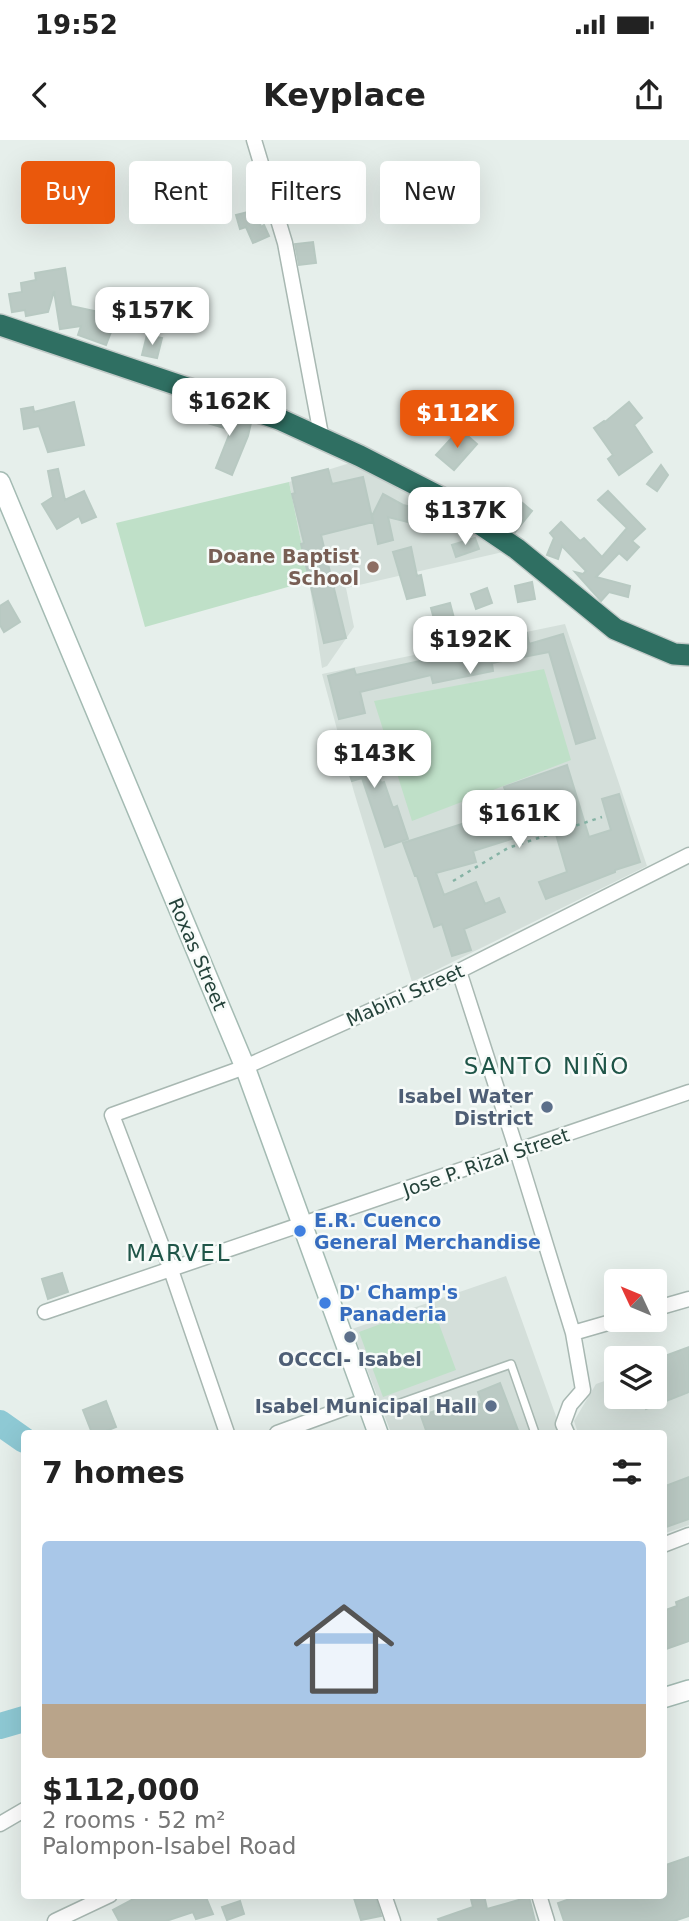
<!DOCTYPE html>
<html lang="en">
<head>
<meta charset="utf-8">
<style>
	body { margin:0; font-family:"DejaVu Sans",sans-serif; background:#f2f2f2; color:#222; height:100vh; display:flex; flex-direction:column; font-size:26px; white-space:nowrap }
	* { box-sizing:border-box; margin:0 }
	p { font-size:23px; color:#767676 }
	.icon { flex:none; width:38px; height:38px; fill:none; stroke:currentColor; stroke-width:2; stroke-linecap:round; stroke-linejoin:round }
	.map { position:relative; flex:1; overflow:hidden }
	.sheet { position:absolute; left:21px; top:1290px; width:646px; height:469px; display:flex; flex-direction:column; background:#fff; border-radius:7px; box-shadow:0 7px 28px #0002 }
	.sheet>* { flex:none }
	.hud { position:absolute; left:21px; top:21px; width:648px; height:63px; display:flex; gap:14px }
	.needle { width:46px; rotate:314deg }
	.controls { position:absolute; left:604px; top:1129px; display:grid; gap:14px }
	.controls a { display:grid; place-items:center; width:63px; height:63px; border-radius:7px; background:#fff; box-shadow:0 7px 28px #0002; font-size:35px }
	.price { position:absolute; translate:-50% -60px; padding:0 16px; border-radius:14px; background:#fff; color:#222; font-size:23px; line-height:46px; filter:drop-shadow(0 2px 4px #0008) }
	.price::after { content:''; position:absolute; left:50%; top:42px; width:21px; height:16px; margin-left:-10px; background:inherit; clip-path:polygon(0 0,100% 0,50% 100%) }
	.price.selected { background:#ea580c; color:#fff }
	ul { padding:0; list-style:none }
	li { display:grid; align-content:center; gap:14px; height:371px; padding:0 21px }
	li+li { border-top:2px solid #e0e0e0 }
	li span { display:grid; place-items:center; height:217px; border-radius:7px; color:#555 }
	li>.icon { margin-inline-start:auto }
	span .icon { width:126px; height:126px; fill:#fffc; stroke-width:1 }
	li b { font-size:30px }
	h2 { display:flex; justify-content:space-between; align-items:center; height:84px; padding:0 21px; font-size:30px }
	.pill { padding:0 24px; border-radius:7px; background:#fff; box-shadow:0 7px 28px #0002; font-size:24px; line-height:63px }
	.pill.selected { background:#ea580c; color:#fff }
	.status { display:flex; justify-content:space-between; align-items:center; height:49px; padding:0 35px; background:#fff; direction:ltr }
	.status svg { height:19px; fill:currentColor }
	header { display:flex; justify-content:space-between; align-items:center; height:91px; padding:0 21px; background:#fff; font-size:32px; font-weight:800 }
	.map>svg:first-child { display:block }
	.built { fill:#d4dfda }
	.green { fill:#bfe0c8 }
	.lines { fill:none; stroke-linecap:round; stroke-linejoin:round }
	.river { stroke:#8ec9d4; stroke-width:26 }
	.building { fill:#bbcac4; stroke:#b8c9c2; stroke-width:2 }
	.lane-casing { stroke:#a8b8b2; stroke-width:10 }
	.street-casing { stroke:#a8b8b2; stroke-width:17 }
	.secondary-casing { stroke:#a4bbb3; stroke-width:22 }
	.highway-casing { stroke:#c2cac8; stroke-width:24 }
	.path { stroke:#86b3a5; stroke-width:2.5; stroke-dasharray:3.5 5; stroke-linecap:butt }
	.lane { stroke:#fff; stroke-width:7 }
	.street { stroke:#fff; stroke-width:14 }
	.secondary { stroke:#fff; stroke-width:19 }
	.highway { stroke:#2f6f62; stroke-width:21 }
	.education-dot { fill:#8d6e63; stroke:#f7fbf9; stroke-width:2.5 }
	.service-dot { fill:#5c6f8a; stroke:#f7fbf9; stroke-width:2.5 }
	.shop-dot { fill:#3f7fe0; stroke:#f7fbf9; stroke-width:2.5 }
	.labels { text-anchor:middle; stroke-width:5; stroke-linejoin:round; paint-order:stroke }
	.education-label { font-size:19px; font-weight:bold; fill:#785e54; stroke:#f7fbf9; text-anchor:end }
	.street-label { font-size:19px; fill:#24423a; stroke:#f7fbf9 }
	.service-label { font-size:19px; font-weight:bold; fill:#4e5e75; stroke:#f7fbf9; text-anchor:end }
	.shop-label { font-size:19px; font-weight:bold; fill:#366cbe; stroke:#f7fbf9; text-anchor:start }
	.quarter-label { font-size:23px; letter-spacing:2px; fill:#1f5548; stroke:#f7fbf9 }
</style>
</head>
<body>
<div class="status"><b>19:52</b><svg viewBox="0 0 49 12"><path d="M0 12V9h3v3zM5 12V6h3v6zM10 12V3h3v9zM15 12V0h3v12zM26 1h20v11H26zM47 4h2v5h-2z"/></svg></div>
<header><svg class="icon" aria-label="back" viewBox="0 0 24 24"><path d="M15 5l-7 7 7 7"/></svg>Keyplace<svg class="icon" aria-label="share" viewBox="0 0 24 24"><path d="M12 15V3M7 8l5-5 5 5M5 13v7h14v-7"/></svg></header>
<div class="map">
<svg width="689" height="1781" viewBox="0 0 689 1781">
	<rect width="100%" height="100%" fill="#e6efeb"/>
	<path class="built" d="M353 322 434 363 503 412 346 448 354 487 327 526 322 528 309 441 289 342Z
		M565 484 647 726 412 842 354 652 322 534Z
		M506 1136 562 1293H391L352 1189Z
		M689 1210V1385L663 1394V1293H578L574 1281 596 1244 616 1237V1256H654Z"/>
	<path class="green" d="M289 342 309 441 145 487 116 383Z
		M544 529 571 620 412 681 374 561Z
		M432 1165 456 1230 383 1257 359 1192Z"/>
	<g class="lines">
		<path class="river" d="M0 1283 24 1300
			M0 1586 24 1579"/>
	</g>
	<path class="building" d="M256 70 261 87 264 85 269 96 253 103 246 87 240 89 236 75Z
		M313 102 316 123 299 125 295 104Z
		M65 128 71 166 108 174 110 164 126 166 124 180 116 179 106 205 78 195 81 186 60 189 54 151 48 172 26 176 25 170 12 172 9 154 22 152 21 143 36 140 35 133Z
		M147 195 162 198 157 218 142 215Z
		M74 262 84 305 48 312 39 286 24 289 21 269 33 267 34 272Z
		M629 262 642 278 634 285 652 312 619 335 608 319 613 315 594 288 604 281 605 282Z
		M206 268 251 283 248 296 232 335 216 328 231 290 201 281Z
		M460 289 477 304 454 330 436 315Z
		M661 325 668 335 657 351 647 344Z
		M58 329 65 360 84 351 96 377 82 383 79 376 57 389 42 364 53 357 48 331Z
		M328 329 332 344 363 337 373 382 321 395 346 498 324 503 301 404 304 403 292 354 295 353 292 338Z
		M506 349 532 371 515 392 488 371Z
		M608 351 645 389 632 401 639 407 627 420 619 413 596 437 630 446 628 457 609 452 601 461 575 432 583 434 586 431 562 406 558 419 547 415 554 398 550 393 561 382 580 401 584 398 602 417 627 388 598 360Z
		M383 354 403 365 428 371 424 386 388 377 393 400 378 404 372 376Z
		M475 398 479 409 456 417 452 405Z
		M411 407 417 436 421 435 425 455 407 459 393 412Z
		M532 442 535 459 518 462 515 446Z
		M487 448 492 463 476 469 471 454Z
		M8 461 20 482 4 492 0 485V466Z
		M450 463 455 482 436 486 431 468Z
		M527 493 529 504 563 494 595 598 576 604 549 512 492 523 493 531 433 543 431 535 360 552 365 573 339 579 328 536 354 529 356 535 493 505V500Z
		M366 596 381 643 384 642 393 668 397 666 408 699 385 707 362 638 352 641 340 605Z
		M567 625 589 697 611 690 602 659 619 654 640 722 615 730V732L546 759 539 742 567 732 553 684 524 692V695L473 711 476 722 436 733 444 755 476 742 485 764 499 758 505 772 464 789 471 810 452 816 442 784 434 787 417 736H415L403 703 512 668 504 647Z
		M62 1133 68 1152 48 1159 42 1139Z
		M689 1207V1252L646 1269 641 1256H654V1220Z
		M500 1243 519 1293H427L421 1276 440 1269 443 1277 482 1263 478 1252Z
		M106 1261 116 1287 101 1293H92L83 1270Z
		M689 1337V1379L663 1388V1347Z
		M689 1457V1501L663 1510V1471L677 1466 676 1462Z
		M689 1717V1776L674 1781H564L558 1763 581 1755H663V1726Z
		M141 1755H205L213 1774 196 1779 193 1772 166 1781H119L113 1770Z
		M353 1755H375L381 1776 361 1780Z
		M470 1755H484L487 1769 529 1757 535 1781H439L438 1779 473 1767Z
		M240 1761 244 1774 227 1780 222 1767Z"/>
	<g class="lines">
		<defs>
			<path id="lane" d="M372 1273 511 1224 535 1293"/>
			<path id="street" d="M254 0 285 103 322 300
				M459 831 517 1011 573 1193 583 1250 570 1265 563 1284 567 1293
				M654 1169 689 1159
				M45 1172 689 952
				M573 1193 618 1180
				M227 1293 171 1130 112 975 245 927 459 831 689 715
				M277 1293 367 1260
				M663 1405 689 1395
				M0 1684 24 1670
				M384 1755 393 1781
				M539 1755 547 1781
				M55 1781 110 1755"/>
			<path id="secondary" d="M0 342 245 927 378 1293
				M663 1558 689 1550"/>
			<path id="highway" d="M0 185 279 279 360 316 440 357 517 409 615 489 674 514 689 515"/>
		</defs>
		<use href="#lane" class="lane-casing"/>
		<use href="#street" class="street-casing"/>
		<use href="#secondary" class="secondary-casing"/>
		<use href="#highway" class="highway-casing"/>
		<path class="path" d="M453 741 508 708 602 677"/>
		<use href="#lane" class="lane"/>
		<use href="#street" class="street"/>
		<use href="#secondary" class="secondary"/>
		<use href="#highway" class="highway"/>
	</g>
	<circle class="education-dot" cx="373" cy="427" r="7"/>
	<g class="service-dot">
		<circle cx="547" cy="967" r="7"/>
		<circle cx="350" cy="1197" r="7"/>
		<circle cx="491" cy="1266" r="7"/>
	</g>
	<g class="shop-dot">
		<circle cx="300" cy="1091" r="7"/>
		<circle cx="325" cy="1163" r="7"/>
	</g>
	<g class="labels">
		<g class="education-label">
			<text x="359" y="423">Doane Baptist<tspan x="359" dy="22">School</tspan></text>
		</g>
		<g class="street-label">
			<text transform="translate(198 814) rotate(67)" y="7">Roxas Street</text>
			<text transform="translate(405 855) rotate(-24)" y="7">Mabini Street</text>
			<text transform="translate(486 1022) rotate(-19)" y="7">Jose P. Rizal Street</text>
		</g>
		<g class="service-label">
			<text x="533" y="963">Isabel Water<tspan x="533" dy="22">District</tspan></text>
			<text x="350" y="1226" text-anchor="middle">OCCCI- Isabel</text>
			<text x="477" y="1273">Isabel Municipal Hall</text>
		</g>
		<g class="shop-label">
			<text x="314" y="1087">E.R. Cuenco<tspan x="314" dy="22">General Merchandise</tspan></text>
			<text x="339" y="1159">D' Champ's<tspan x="339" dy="22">Panaderia</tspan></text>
		</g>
		<g class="quarter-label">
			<text x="547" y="934">SANTO NIÑO</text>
			<text x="179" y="1121">MARVEL</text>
		</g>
	</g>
</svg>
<div class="controls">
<a><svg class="needle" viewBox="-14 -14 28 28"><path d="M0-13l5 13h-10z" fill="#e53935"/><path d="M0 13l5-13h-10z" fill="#767676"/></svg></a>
<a><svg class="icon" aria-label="layers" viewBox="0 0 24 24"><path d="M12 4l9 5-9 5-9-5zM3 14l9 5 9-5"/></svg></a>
</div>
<b class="price" style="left:152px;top:207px">$157K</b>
<b class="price" style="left:229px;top:298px">$162K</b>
<b class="price selected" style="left:457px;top:310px">$112K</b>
<b class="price" style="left:465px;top:407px">$137K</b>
<b class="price" style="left:470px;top:536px">$192K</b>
<b class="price" style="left:374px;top:650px">$143K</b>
<b class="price" style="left:519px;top:710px">$161K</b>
<div class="hud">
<a class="pill selected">Buy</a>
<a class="pill">Rent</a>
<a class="pill">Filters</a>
<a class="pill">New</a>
</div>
<section class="sheet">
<h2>7 homes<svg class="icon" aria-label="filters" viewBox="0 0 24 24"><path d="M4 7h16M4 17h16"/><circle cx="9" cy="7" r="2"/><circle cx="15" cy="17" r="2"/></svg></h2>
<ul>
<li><span style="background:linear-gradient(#a9c7e8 75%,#b9a48a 0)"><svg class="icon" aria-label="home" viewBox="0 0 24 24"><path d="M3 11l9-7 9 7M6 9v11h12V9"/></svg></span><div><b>$112,000</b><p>2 rooms · 52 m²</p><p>Palompon-Isabel Road</p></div></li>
</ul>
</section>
</div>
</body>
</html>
